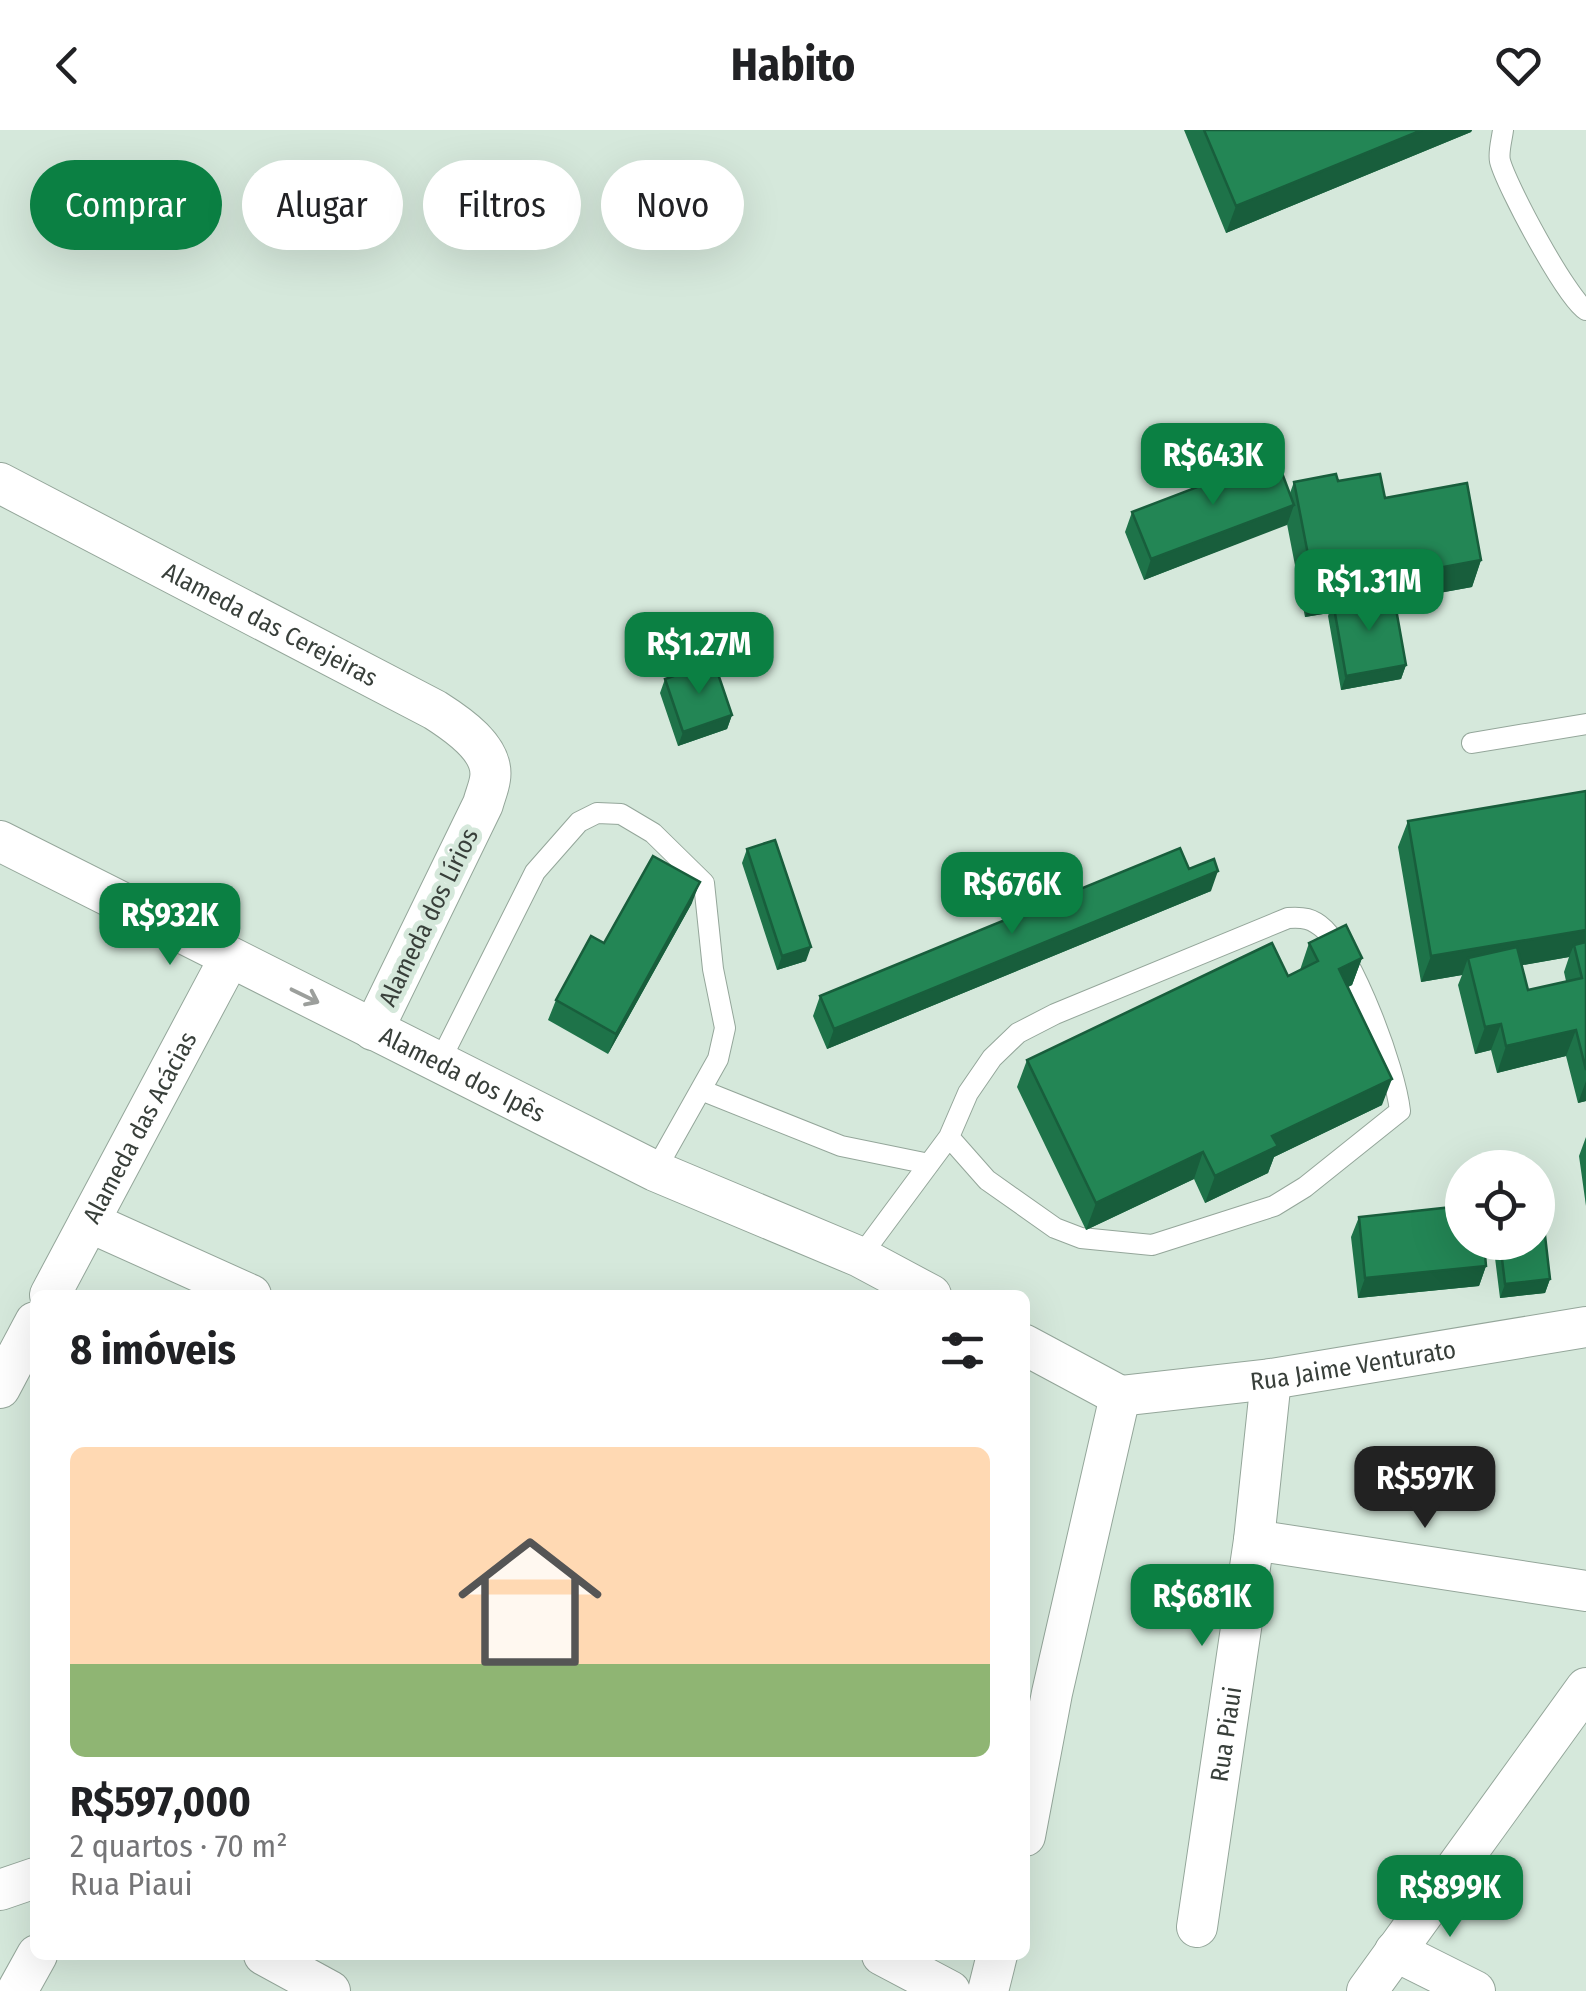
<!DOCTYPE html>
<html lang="pt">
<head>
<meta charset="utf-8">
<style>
	body { margin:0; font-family:"Fira Sans Condensed",sans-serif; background:#f6f6f6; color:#202124; height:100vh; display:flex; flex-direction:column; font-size:38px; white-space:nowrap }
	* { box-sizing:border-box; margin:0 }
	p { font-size:32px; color:#757577 }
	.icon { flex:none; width:55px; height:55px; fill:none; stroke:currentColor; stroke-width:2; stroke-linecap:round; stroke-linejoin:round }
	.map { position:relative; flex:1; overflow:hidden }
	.panel { position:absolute; left:30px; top:1160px; width:1000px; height:670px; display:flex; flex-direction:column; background:#fff; border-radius:15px; box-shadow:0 10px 40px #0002 }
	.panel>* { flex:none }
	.guide { position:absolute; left:30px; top:30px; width:1000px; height:90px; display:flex; gap:20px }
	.controls { position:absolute; left:1445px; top:1020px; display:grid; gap:20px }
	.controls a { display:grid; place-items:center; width:110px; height:110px; border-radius:50%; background:#fff; box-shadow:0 10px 40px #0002; font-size:50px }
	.price { position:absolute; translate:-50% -85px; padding:0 22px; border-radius:20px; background:#0b8043; color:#fff; font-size:32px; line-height:65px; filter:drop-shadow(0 2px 5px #0008) }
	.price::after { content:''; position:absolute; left:50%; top:60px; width:30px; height:22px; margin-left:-15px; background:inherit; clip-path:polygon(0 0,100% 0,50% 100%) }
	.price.on { background:#222; color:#fff }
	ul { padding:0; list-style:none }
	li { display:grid; align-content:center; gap:20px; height:530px; padding:0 40px }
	li span { display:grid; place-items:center; height:310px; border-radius:15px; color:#555 }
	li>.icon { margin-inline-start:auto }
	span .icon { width:180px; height:180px; fill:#fffc; stroke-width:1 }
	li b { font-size:42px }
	h2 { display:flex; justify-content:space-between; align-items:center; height:120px; padding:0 40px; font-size:42px }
	.chip { padding:0 35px; border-radius:45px; background:#fff; box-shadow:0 10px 40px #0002; font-size:35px; line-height:90px }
	.chip.on { background:#0b8043; color:#fff }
	header { display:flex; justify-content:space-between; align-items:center; height:130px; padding:0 40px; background:#fff; font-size:45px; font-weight:700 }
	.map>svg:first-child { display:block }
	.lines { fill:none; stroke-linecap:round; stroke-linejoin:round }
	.service-casing { stroke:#94a69a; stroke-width:22 }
	.minor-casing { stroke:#94a69a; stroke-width:42 }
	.service { stroke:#fff; stroke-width:20 }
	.minor { stroke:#fff; stroke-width:40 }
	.wall { fill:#1e7349; fill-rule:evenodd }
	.shaded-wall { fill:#185e3c }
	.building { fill:#238655; stroke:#185e3c; stroke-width:2.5 }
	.oneway { stroke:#9c9f9c }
	.labels { text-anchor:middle; stroke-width:10; stroke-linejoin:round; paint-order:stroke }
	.street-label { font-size:25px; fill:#383f3a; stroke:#d5e8db }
</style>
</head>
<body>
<header><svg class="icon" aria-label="back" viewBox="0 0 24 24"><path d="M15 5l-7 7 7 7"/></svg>Habito<svg class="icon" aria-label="heart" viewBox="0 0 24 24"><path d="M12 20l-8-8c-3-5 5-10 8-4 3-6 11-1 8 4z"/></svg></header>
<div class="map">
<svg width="1586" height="1861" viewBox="0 0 1586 1861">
	<rect width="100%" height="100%" fill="#d5e8db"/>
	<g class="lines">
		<defs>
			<path id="service" d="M1503 0C1502 9 1498 22 1500 31 1506 55 1567 169 1586 180
				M1472 613 1586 594
				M439 933 535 742 579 692 597 683 621 684 653 703 704 753 713 839 725 898 718 929 655 1041
				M701 960 841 1016 929 1034
				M860 1127 949 1007 968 963 992 928 1018 903 1055 884 1288 788C1303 787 1312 788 1324 799 1355 830 1395 937 1400 981L1305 1057 1274 1076 1152 1115 1081 1108 1055 1098 987 1050 949 1007"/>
			<g id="minor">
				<path id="s1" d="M0 353 435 580C457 594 495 619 490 649 489 657 485 666 483 674L373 900"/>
				<path id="s2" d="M0 711 655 1041 860 1127 931 1165"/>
				<path d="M89 1092 251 1165"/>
				<path id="s3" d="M50 1165 229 829"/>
				<path d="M1025 1215 1120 1266"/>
				<path d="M0 1258 35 1192"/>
				<path id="s4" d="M1120 1266 1271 1249 1586 1197"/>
				<path d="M1254 1410 1586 1461"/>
				<path d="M1025 1706 1052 1563 1120 1266"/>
				<path d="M0 1760 35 1748"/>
				<path id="s5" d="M1197 1797 1254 1410 1271 1249"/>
				<path d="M1395 1821 1475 1861"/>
				<path d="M264 1825 330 1861"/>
				<path d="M882 1825 950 1861"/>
				<path d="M17 1861 37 1825"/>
				<path d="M988 1861 997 1825"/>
				<path d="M1367 1861 1586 1558"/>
			</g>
		</defs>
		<use href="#service" class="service-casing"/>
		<use href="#minor" class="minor-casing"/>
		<use href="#service" class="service"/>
		<use href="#minor" class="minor"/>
	</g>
	<path class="wall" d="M1184 0H1472L1471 2 1226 103Z
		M1338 351 1385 368 1481 430 1472 457 1395 471 1406 535 1401 549 1341 560 1328 486 1329 483 1305 487 1287 394 1144 450 1125 402 1132 382 1290 363 1294 352Z
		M665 549 732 585 727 599 678 616 660 563Z
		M1586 661V971L1578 973 1566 926 1497 943 1491 920 1475 924 1458 855 1462 845 1421 852 1398 717 1408 691ZM1569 827 1564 842 1566 851 1528 860 1522 835Z
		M747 719 806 831 777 840 742 733Z
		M1189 739 1211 761 827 919 813 886 820 866Z
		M692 773 608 924 548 890 556 870 604 813Z
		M1309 813 1362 828 1352 855 1348 857 1382 975 1274 1027 1268 1043 1205 1073 1194 1049 1086 1100 1017 957 1027 930 1288 846 1300 840Z
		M1586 1007V1076L1579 1026Z
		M1359 1087 1486 1136 1479 1156 1358 1168 1351 1107Z
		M1493 1112H1538L1550 1149 1545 1163 1500 1168Z"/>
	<path class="shaded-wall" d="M1422 0H1472L1471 2 1226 103 1236 76Z
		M1294 375 1287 395 1144 450 1151 429Z
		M1481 430 1472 457 1335 482 1333 472 1329 483 1305 487 1315 461Z
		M1406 535 1401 549 1341 560 1346 546Z
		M732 585 727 599 678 616 683 602Z
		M1218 741 1211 761 827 919 834 899Z
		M700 752 692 773 608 924 616 904Z
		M1586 800V824L1574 815 1569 827 1472 844 1468 828 1462 845 1421 852 1431 826Z
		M811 817 806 831 777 840 782 826Z
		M1362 828 1352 855 1330 865 1339 839Z
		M1501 894 1491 920 1475 924 1485 897Z
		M1576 900 1566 926 1497 943 1506 916Z
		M1392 949 1382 975 1274 1027 1268 1043 1205 1073 1215 1046 1272 1006Z
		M1586 951V971L1578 973Z
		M1203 1022 1194 1049 1086 1100 1096 1073Z
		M1486 1136 1479 1156 1358 1168 1365 1148Z
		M1550 1149 1545 1163 1500 1168 1505 1154Z"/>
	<path class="building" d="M1204 0H1422L1236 76Z
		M1276 327 1294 375 1151 429 1132 382Z
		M1336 344 1338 351 1380 344 1385 368 1467 353 1481 430 1315 461 1294 352Z
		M1393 462 1406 535 1346 546 1333 472Z
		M714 532 732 585 683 602 665 549Z
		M1586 661V800L1431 826 1408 691Z
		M775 710 811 817 782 826 747 719Z
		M1180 718 1189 739 1214 729 1218 741 834 899 820 866Z
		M653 726 700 752 616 904 556 870 591 806 604 813Z
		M1346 795 1362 828 1339 839 1392 949 1272 1006 1278 1016 1215 1046 1203 1022 1096 1073 1027 930 1272 813 1288 846 1318 831 1309 813Z
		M1586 812V940L1576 900 1506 916 1501 894 1485 897 1468 828 1517 817 1528 860 1582 848 1574 815Z
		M1538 1053H1539L1550 1149 1505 1154 1500 1112H1538Z
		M1462 1076V1112H1484L1486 1136 1365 1148 1359 1087Z"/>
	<defs><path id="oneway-shaft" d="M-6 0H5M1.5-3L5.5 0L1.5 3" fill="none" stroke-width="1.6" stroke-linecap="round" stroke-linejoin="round" transform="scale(2.5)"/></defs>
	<use class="oneway" href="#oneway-shaft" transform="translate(305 866) rotate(26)"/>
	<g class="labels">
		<g class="street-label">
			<text dy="9" stroke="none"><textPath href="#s1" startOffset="305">Alameda das Cerejeiras</textPath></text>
			<text transform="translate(428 787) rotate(-64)" y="9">Alameda dos Lírios</text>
			<text dy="9" stroke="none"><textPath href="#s2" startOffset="518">Alameda dos Ipês</textPath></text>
			<text dy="9" stroke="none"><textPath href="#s3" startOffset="190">Alameda das Acácias</textPath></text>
			<text dy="9" stroke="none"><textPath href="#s4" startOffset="235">Rua Jaime Venturato</textPath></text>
			<text dy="9" stroke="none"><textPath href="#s5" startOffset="195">Rua Piaui</textPath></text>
		</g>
	</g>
</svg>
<div class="controls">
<a><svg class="icon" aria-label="locate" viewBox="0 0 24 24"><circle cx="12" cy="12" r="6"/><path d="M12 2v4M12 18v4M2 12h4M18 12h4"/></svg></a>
</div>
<b class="price" style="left:1213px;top:378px">R$643K</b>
<b class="price" style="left:1369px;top:504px">R$1.31M</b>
<b class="price" style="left:699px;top:567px">R$1.27M</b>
<b class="price" style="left:1012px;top:807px">R$676K</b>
<b class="price" style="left:170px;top:838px">R$932K</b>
<b class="price on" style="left:1425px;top:1401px">R$597K</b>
<b class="price" style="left:1202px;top:1519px">R$681K</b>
<b class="price" style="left:1450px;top:1810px">R$899K</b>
<div class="guide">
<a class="chip on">Comprar</a>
<a class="chip">Alugar</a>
<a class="chip">Filtros</a>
<a class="chip">Novo</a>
</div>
<section class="panel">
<h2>8 imóveis<svg class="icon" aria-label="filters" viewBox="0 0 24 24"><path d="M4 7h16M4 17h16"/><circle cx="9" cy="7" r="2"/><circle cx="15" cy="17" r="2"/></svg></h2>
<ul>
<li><span style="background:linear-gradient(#ffd9b3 70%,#8fb573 0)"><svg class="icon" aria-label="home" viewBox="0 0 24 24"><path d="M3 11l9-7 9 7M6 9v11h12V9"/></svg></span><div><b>R$597,000</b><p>2 quartos · 70 m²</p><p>Rua Piaui</p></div></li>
</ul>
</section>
</div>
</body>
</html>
